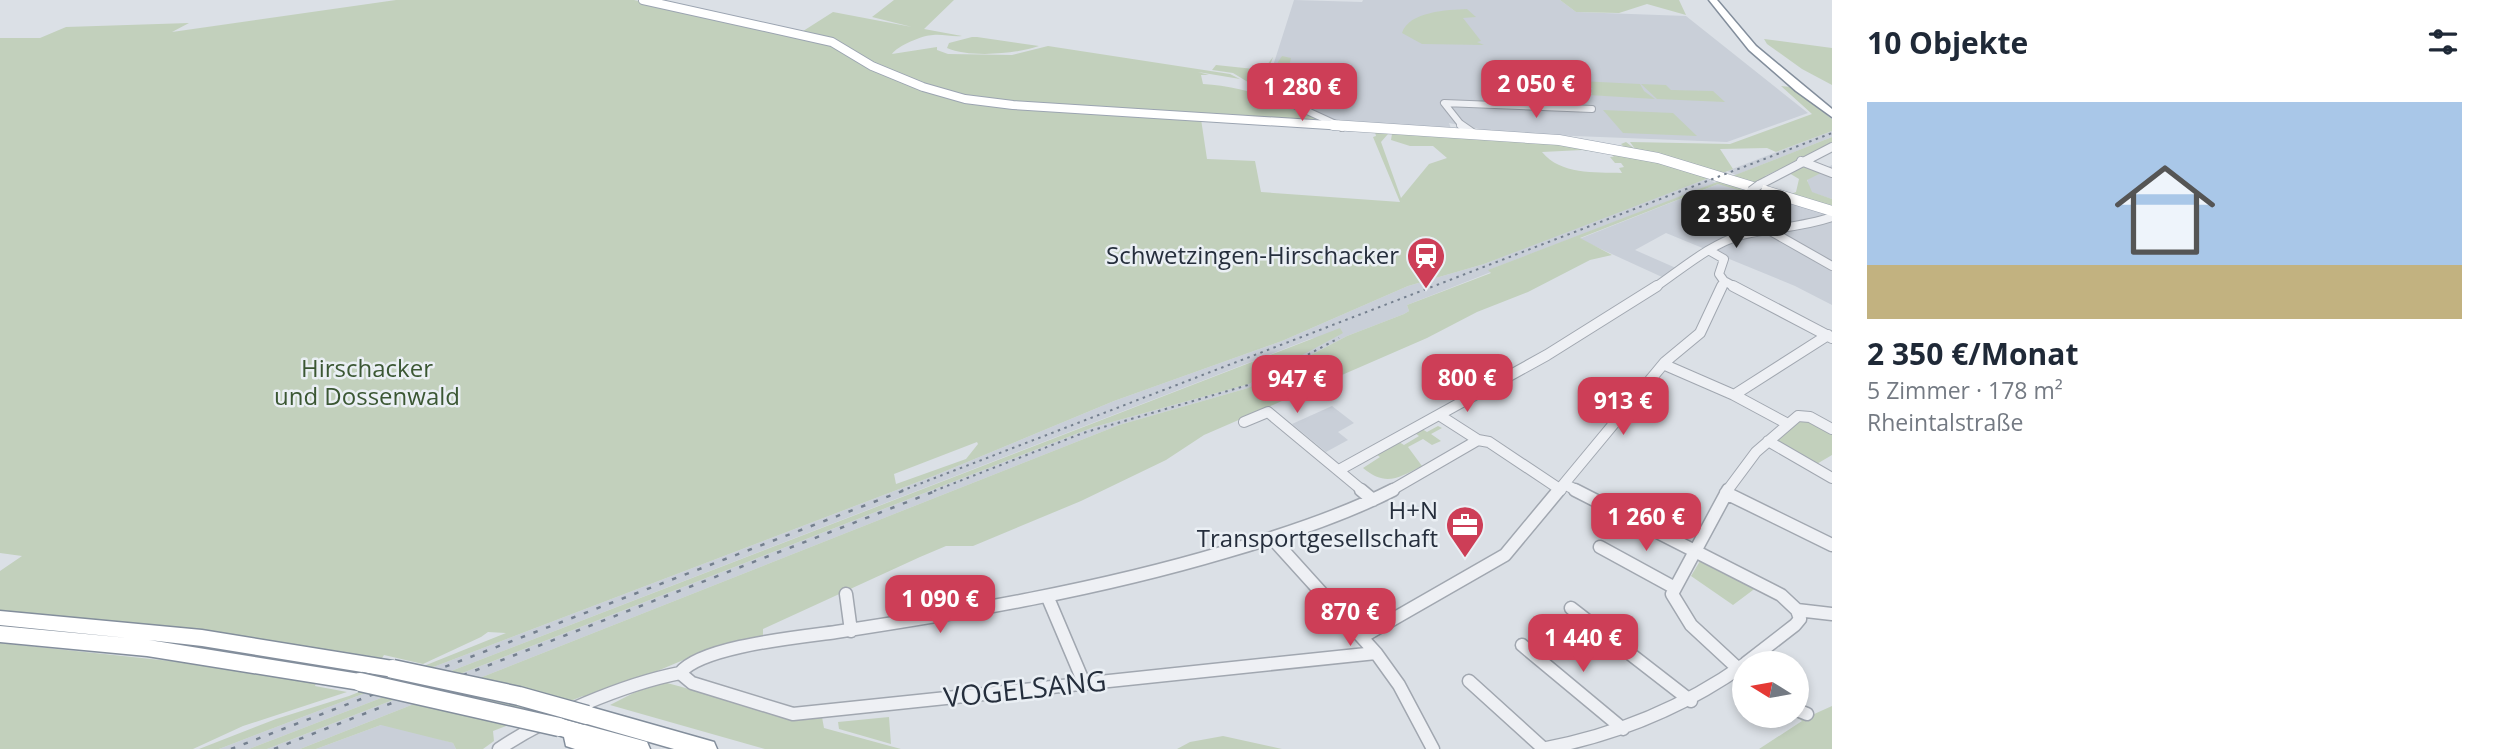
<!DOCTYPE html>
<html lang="de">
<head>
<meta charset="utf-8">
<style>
	body { margin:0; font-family:"Open Sans",sans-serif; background:#f2f2f3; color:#1f2937; height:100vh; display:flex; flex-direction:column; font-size:26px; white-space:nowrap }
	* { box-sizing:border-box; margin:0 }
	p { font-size:23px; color:#747a83 }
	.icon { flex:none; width:38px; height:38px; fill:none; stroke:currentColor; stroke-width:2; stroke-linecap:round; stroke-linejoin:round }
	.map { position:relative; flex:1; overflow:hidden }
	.side { display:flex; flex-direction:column; background:#fff; width:665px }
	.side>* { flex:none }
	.needle { width:46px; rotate:281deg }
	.fabs { position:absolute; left:1732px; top:651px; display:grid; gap:14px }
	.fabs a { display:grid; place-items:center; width:77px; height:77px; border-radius:50%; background:#fff; box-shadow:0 4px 10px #0003; font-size:35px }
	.price { position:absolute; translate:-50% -60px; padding:0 16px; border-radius:14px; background:#cd3e57; color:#fff; font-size:23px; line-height:46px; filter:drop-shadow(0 2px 4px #0008) }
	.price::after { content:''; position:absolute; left:50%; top:42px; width:21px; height:16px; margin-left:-10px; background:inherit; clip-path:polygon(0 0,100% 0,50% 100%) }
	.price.active { background:#222; color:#fff }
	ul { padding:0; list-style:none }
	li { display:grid; align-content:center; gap:14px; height:371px; padding:0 35px }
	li+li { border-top:2px solid #e0e1e3 }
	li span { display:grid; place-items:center; height:217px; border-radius:0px; color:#555 }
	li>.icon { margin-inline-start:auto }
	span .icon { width:126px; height:126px; fill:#fffc; stroke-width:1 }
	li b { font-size:30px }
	h2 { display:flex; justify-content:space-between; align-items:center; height:84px; padding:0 35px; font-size:30px }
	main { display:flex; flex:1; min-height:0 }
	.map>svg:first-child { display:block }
	.built { fill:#c9cfd8 }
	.green { fill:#c2d0bc; fill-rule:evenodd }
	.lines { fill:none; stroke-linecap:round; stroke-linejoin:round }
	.minor-far3-casing { stroke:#a1a7b0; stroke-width:8 }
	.minor-far2-casing { stroke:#a1a7b0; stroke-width:10 }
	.minor-far1-casing { stroke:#a1a7b0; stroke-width:12 }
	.minor-casing { stroke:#a1a7b0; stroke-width:15 }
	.major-far1-casing { stroke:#9ba4b1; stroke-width:10 }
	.major-casing { stroke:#9ba4b1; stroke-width:11 }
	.highway-casing { stroke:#838e9c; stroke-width:3 }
	.minor-far3 { stroke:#eef0f4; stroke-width:6 }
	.minor-far2 { stroke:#eef0f4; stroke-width:8 }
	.minor-far1 { stroke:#eef0f4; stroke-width:10 }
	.minor { stroke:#eef0f4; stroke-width:12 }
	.major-far1 { stroke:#fff; stroke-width:8 }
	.major { stroke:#fff; stroke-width:10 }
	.highway { fill:#fff; fill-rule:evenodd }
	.rail-far1 { stroke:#75808f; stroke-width:2; stroke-dasharray:2.5 4.5; stroke-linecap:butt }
	.rail { stroke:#75808f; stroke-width:2.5; stroke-dasharray:4.5 9; stroke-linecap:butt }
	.minor-bridge-casing { stroke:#a1a7b0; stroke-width:10; stroke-linecap:butt }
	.highway-bridge-casing { stroke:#838e9c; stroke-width:21; stroke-linecap:butt }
	.minor-bridge { stroke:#eef0f4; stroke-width:8 }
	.highway-bridge { stroke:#fff; stroke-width:18 }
	.labels { text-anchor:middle; stroke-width:5; stroke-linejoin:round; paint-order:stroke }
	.poi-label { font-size:24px; fill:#252e3c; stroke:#eaeff4; text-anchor:end }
	.park-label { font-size:24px; fill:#3b5733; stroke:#eaeff4 }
	.near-street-label { font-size:28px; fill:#252e3c; stroke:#eaeff4 }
</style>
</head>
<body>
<main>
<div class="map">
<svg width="1832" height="749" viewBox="0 0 1832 749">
	<rect width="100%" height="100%" fill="#dbe0e6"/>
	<path class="built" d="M1294 0 1362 2 1363 0H1560L1576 12 1686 16 1808 113 1727 142 1499 133 1449 123 1452 131 1345 124 1265 91Z
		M1832 131V137L1736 175 1727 171Z
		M1832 165V199L1810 192 1807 178Z
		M1707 179 1716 183 1489 270 1491 272 1407 305 1409 311 1404 314 1347 336 1248 388 1119 425 300 749H267L1094 427 1249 384 1343 332 1310 339 249 749H219L936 475 1114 401 1282 341 1408 286 1484 264 1652 197Z
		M1718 184 1763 191 1832 213V305L1795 286 1666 233 1635 250 1676 268 1662 277 1579 239Z
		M1332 406 1354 423 1338 432 1348 440 1326 452 1292 424Z
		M381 725H392L453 743 456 749H316Z"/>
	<path class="green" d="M396 0H634L833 45 945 97 1201 119 1207 159 1255 161 1261 192 1400 202 1373 137 1376 136 1375 132 1592 146 1714 176 1484 264 1408 286 1282 341 1114 401 936 475 219 749H199L276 719 349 696 506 633 488 632 481 637 423 664 384 655 382 658 229 634 0 610V571L22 556 0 553V38H40L66 27 189 23 172 32ZM1388 134H1392L1391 140 1410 146H1433L1447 158 1429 164 1401 198 1381 142ZM1582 150 1611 154 1614 157H1610L1615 163H1621L1624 167 1619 168 1622 173C1594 172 1561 175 1542 152ZM977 442 978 444 966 459 896 484 894 474Z
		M894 0H954L924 29 962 36C952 37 943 34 933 35 923 35 897 46 892 54L937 47V50L948 54 1012 55 1048 46 1230 74 1240 79 1198 72 1209 75H1201L1203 84C1250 87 1290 104 1333 122L1014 104 945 94 883 69 844 46 800 33 833 12 912 27 872 17Z
		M1560 0H1679L1686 15 1647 4 1619 13 1576 12Z
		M1467 9 1476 17 1463 18 1481 41 1477 42 1484 45 1422 44 1402 33C1409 11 1448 10 1467 9Z
		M972 37H977L1039 46C1016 54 970 58 947 48L949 43Z
		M1764 39 1832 48V85L1802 69 1767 44Z
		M1282 56 1291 58 1288 70 1298 73 1289 85 1297 88 1298 94 1309 99 1303 100 1312 105 1306 108 1265 91 1272 71Z
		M1273 57 1261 90 1233 73 1212 70 1216 65 1254 69 1267 65Z
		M1579 81 1640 84 1644 91 1655 99 1588 95 1579 89 1592 94 1590 90 1593 89 1584 83 1577 87 1573 82Z
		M1641 84 1666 85 1671 90 1713 91 1725 102 1657 99Z
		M1781 86 1791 87 1832 119V131L1776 152 1767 148 1720 149 1733 169 1720 174 1625 148 1621 144 1626 142 1635 149 1630 142 1730 144 1812 114Z
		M1603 110 1673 113 1697 136 1623 133Z
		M1832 137V145L1765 176V179L1754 184 1730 177Z
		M1804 164 1823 172 1807 180 1812 192 1832 199V209L1789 195 1796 192 1799 179 1789 173Z
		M1725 179 1745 192 1718 184 1580 238 1612 255 1590 260 1528 292 1477 312 1427 338 1204 435 1166 460 1081 501 973 546H946L920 557 763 629V637L719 645 586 701 583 696 493 731 494 741 483 749H456L453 743 381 725 316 749H300L1119 425 1248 388 1347 336 1404 314 1409 311 1407 305 1491 273 1488 270Z
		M1340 328 1343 333 1249 384 1094 427 267 749H249Z
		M1806 419 1832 432V455L1815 465 1776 441 1801 420Z
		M1438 426 1442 428 1431 434 1441 441 1432 445 1423 439 1408 447 1422 466C1398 478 1386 487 1363 468L1380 457 1376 454 1399 442 1404 445 1419 436 1415 433 1422 429 1427 432Z
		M1700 561 1707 562 1757 587 1733 605 1691 576Z
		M0 643 189 663 316 683 315 686 347 692 243 726 193 749H0Z
		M653 683H667L682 687 788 719 822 717 824 728 901 749H765L610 705Z
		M1832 706V749H1759L1802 721 1795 716 1812 715Z
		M889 717 891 744 839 729 838 722Z
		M1223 736 1282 749H1177L1190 742Z"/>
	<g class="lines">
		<defs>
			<path id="minor-far3" d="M1279 98 1342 127
				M1463 127 1444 103 1592 109"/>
			<path id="minor-far2" d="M1339 125 1342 127
				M1461 125 1474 134
				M1801 161 1832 173
				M1759 185 1832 147
				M1751 191 1744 196 1741 205 1751 220 1832 266
				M1710 251 1724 259 1719 274 1724 281
				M1724 281 1737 288
				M1654 288C1682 269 1710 244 1742 235 1773 227 1801 228 1832 217
				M1721 288 1724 281"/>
			<path id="minor-far1" d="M1733 286 1832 338
				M1665 365 1734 395 1786 423
				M1734 395 1828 335
				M1439 415 1478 440 1489 442 1561 490
				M1244 422 1268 412 1363 491
				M1768 441 1832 478
				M1339 470 1547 355 1657 286
				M1566 485 1578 491
				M1390 491 1478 440
				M1558 491 1665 362 1700 333 1722 286
				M1727 491 1756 452 1798 416 1810 417 1832 429"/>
			<path id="minor" d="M1361 490 1373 500
				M1575 490 1781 595 1797 610 1832 614
				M1728 490 1672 594 1691 625 1745 675
				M1726 493 1832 545
				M1272 538 1376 653 1399 685 1433 749
				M1600 547 1675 588
				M846 594 851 631
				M1048 598 1084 683
				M1571 608 1691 701
				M1362 637 1505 555 1559 490
				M1522 645 1623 729
				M1746 663 1795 625 1800 619 1797 610
				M680 673 692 683 793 714 1376 653
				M1469 681 1544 749
				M1797 710 1807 714
				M499 749C546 717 624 684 680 673 701 646 801 637 836 632 967 612 1097 590 1225 552 1281 536 1340 517 1393 490
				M1542 749C1617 735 1683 708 1745 664"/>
			<path id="major-far1" d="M643 0 832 42 872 66 923 87 965 99 1013 105 1360 127"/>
			<path id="major" d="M1333 125 1559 140 1658 158 1832 211"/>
			<path id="highway" d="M1709 0H1717L1756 46 1832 109V117L1796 91 1749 50Z
				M0 611 202 630 393 661 400 663 402 669 400 675 393 677 202 646 149 640 360 674 367 676 370 682 367 688 360 690 147 656 0 642V626L128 638 0 625Z
				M587 706 707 740 714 742 717 749H674L587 724 580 721 577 715 580 709Z
				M559 718 640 740 647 742 650 749H575L566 746 564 737 552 733 549 727 552 721Z"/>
		</defs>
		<use href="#minor-far3" class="minor-far3-casing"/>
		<use href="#minor-far2" class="minor-far2-casing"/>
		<use href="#minor-far1" class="minor-far1-casing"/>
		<use href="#minor" class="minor-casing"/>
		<use href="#major-far1" class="major-far1-casing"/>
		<use href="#major" class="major-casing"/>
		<use href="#highway" class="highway-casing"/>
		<use href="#minor-far3" class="minor-far3"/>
		<use href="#minor-far2" class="minor-far2"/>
		<use href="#minor-far1" class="minor-far1"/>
		<use href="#minor" class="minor"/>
		<use href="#major-far1" class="major-far1"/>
		<use href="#major" class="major"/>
		<use href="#highway" class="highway"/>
		<path class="rail-far1" d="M901 491 1832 133
			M934 491 1083 433 1255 383 1339 338"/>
		<path class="rail" d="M231 749 905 490
			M274 749 938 490"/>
		<defs>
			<path id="minor-bridge" d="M1751 191 1759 185"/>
			<path id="highway-bridge" d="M393 669 519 696 587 715
				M360 682 559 727"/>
		</defs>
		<use href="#minor-bridge" class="minor-bridge-casing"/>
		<use href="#highway-bridge" class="highway-bridge-casing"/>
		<use href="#minor-bridge" class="minor-bridge"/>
		<use href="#highway-bridge" class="highway-bridge"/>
	</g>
	<defs>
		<symbol id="station-pin" viewBox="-11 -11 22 30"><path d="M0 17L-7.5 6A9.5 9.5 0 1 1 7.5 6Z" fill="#cd3e57" stroke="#eaeff4"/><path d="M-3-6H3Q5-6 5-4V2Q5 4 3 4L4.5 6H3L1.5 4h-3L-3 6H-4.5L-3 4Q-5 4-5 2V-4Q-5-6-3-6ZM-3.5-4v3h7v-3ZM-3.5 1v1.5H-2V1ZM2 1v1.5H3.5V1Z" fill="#fff"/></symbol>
		<symbol id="office-pin" viewBox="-11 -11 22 30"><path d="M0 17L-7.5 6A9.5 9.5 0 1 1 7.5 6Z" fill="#cd3e57" stroke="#eaeff4"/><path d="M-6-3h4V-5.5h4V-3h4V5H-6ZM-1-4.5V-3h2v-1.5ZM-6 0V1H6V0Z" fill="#fff"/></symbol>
	</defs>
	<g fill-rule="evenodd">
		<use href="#station-pin" x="1404" y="234" width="44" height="60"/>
		<use href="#office-pin" x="1443" y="503" width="44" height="60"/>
	</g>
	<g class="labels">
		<g class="poi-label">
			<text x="1399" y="264">Schwetzingen-Hirschacker</text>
			<text x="1438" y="519">H+N<tspan x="1438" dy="28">Transportgesellschaft</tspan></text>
		</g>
		<g class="park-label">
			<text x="367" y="377">Hirschacker<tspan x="367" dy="28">und Dossenwald</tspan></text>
		</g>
		<g class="near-street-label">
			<text transform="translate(1025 689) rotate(-6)" y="10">VOGELSANG</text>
		</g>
	</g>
</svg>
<div class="fabs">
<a><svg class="needle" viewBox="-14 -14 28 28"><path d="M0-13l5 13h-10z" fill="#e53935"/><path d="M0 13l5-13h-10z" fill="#747a83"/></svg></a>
</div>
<b class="price" style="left:1536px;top:120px">2 050 €</b>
<b class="price" style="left:1302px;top:123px">1 280 €</b>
<b class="price active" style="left:1736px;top:250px">2 350 €</b>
<b class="price" style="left:1467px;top:414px">800 €</b>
<b class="price" style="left:1297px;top:415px">947 €</b>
<b class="price" style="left:1623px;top:437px">913 €</b>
<b class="price" style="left:1646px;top:553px">1 260 €</b>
<b class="price" style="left:940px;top:635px">1 090 €</b>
<b class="price" style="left:1350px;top:648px">870 €</b>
<b class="price" style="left:1583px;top:674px">1 440 €</b>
</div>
<section class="side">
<h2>10 Objekte<svg class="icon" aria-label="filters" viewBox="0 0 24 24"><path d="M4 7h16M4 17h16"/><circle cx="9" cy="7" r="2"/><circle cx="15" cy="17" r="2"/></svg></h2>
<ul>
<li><span style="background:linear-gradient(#a9c7e8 75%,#c2b280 0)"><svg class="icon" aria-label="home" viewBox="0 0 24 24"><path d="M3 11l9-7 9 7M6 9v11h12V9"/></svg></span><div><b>2 350 €/Monat</b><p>5 Zimmer · 178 m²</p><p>Rheintalstraße</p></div></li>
</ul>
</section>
</main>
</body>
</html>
